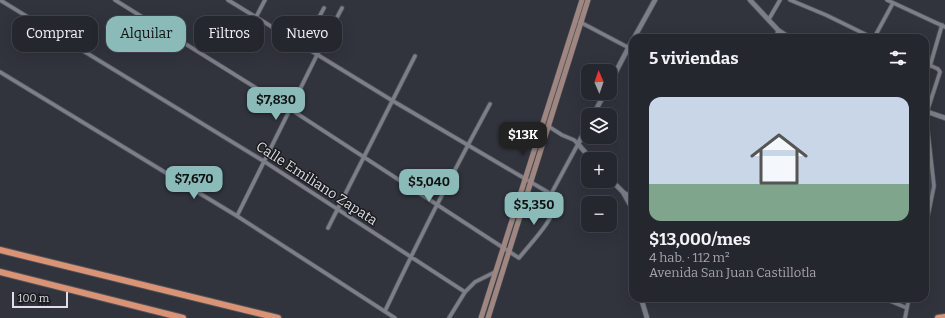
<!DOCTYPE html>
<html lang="es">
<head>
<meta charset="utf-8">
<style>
	body { margin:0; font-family:Bitter,serif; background:#31333a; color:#f1f3f6; height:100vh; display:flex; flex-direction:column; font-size:15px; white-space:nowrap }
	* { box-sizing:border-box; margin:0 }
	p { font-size:13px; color:#a3a5aa }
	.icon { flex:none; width:22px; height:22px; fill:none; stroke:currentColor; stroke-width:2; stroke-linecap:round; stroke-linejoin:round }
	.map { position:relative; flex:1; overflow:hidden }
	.sheet { position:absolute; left:629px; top:34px; width:300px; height:268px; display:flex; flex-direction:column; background:#25272e; border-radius:12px; box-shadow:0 4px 16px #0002,0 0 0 1px #42444a }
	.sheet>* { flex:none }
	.hud { position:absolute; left:12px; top:16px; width:380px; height:36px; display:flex; gap:8px }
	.needle { width:26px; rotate:358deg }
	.fabs { position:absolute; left:581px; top:64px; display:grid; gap:8px }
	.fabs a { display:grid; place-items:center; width:36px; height:36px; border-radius:8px; background:#25272e; box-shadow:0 4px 16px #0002,0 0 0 1px #42444a; font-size:20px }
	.scale { position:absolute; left:12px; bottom:10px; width:56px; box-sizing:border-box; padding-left:4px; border:2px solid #dddfe4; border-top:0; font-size:11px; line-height:14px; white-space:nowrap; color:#dddfe4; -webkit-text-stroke:3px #1b1c20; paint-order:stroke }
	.price { position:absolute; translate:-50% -34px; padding:0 9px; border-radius:8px; background:#8bbbb9; color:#111; font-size:13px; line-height:26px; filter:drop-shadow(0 1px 2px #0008) }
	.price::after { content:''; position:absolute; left:50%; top:24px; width:12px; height:9px; margin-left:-6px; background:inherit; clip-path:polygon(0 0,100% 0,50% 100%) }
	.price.on { background:#222; color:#fff }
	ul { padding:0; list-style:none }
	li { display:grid; align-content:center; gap:8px; height:212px; padding:0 20px }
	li+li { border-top:1px solid #42444a }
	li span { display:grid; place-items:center; height:124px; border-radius:12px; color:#555 }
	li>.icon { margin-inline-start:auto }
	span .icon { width:72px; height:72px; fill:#fffc; stroke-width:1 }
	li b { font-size:17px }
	h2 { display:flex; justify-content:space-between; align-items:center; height:48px; padding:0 20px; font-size:17px }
	.pill { padding:0 14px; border-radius:12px; background:#25272e; box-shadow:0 4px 16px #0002,0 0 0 1px #42444a; font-size:14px; line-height:36px }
	.pill.on { background:#8bbbb9; color:#111 }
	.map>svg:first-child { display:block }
	.built { fill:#3a3f4d }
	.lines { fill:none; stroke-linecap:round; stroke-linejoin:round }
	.minor-casing { stroke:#50535a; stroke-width:5 }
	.tertiary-casing { stroke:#50535a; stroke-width:6 }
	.secondary-casing { stroke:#50535a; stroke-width:6 }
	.trunk-casing { stroke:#50535a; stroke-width:8 }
	.minor { stroke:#7c7f89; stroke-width:3.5 }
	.tertiary { stroke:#7c7f89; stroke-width:4.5 }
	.secondary { stroke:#9f8681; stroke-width:5 }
	.trunk { stroke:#da9374; stroke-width:6 }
	.labels { text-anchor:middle; stroke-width:3; stroke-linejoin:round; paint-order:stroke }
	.street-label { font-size:14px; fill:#dddfe4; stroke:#1b1c20 }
</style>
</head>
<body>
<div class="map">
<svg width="945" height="318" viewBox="0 0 945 318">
	<rect width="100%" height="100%" fill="#31343d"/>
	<path class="built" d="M925 175 933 178 934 188 927 214 925 213Z"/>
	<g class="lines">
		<defs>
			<path id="minor" d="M0 0 265 162 465 292
				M115 0 290 109 519 258C529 245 556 218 555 203 554 200 552 196 551 194
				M228 0 393 101 551 194
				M790 0 826 15 873 38
				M887 0 945 27
				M256 17 265 0
				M769 19 780 0
				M580 22 633 50
				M776 38 778 30
				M874 38 893 3
				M303 47 324 8
				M925 63 938 69 940 72 926 115 934 186 925 230
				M930 66 942 25
				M0 72 237 216 395 318
				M548 126 562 135 574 140 578 144 551 194
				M623 192 633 197
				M237 216 317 55 342 8
				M328 228 415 56
				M883 298 907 308
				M385 311C418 241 453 172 490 104
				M449 318 465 292 475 282 495 272
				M905 318 909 298"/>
			<path id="tertiary" d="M750 0 778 30 790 38
				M634 38 655 0
				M610 83 633 39
				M925 111 945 118
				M593 115 605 93
				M588 125 578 144 591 159
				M610 179 623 192 633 210
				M641 298 647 318"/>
			<path id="secondary" d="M481 318 582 0
				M488 318 588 0"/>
			<path id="trunk" d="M0 250 278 318
				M0 272 183 318
				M938 318 945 317"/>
		</defs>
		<use href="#minor" class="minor-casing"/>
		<use href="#tertiary" class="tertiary-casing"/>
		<use href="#secondary" class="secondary-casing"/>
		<use href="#trunk" class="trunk-casing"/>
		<use href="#minor" class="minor"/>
		<use href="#tertiary" class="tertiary"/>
		<use href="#secondary" class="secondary"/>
		<use href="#trunk" class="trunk"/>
	</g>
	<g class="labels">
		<g class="street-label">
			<text transform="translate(317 183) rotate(33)" y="5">Calle Emiliano Zapata</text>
		</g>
	</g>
</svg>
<div class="fabs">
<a><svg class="needle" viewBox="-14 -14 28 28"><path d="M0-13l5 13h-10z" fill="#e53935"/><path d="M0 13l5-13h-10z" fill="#a3a5aa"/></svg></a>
<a><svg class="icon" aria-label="layers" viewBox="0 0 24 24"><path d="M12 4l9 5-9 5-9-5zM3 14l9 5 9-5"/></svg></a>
<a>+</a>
<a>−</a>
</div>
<div class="scale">100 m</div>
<b class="price" style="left:276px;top:121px">$7,830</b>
<b class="price on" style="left:523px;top:156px">$13K</b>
<b class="price" style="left:194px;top:200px">$7,670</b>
<b class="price" style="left:429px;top:203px">$5,040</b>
<b class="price" style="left:534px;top:226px">$5,350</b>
<div class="hud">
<a class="pill">Comprar</a>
<a class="pill on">Alquilar</a>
<a class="pill">Filtros</a>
<a class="pill">Nuevo</a>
</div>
<section class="sheet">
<h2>5 viviendas<svg class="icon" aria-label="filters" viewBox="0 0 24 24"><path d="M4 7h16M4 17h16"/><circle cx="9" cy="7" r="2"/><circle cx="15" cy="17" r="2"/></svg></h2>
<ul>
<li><span style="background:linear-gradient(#c9d6e8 70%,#7fa58c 0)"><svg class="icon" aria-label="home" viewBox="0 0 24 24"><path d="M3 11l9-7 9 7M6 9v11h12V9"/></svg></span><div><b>$13,000/mes</b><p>4 hab. · 112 m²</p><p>Avenida San Juan Castillotla</p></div></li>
</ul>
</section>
</div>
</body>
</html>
